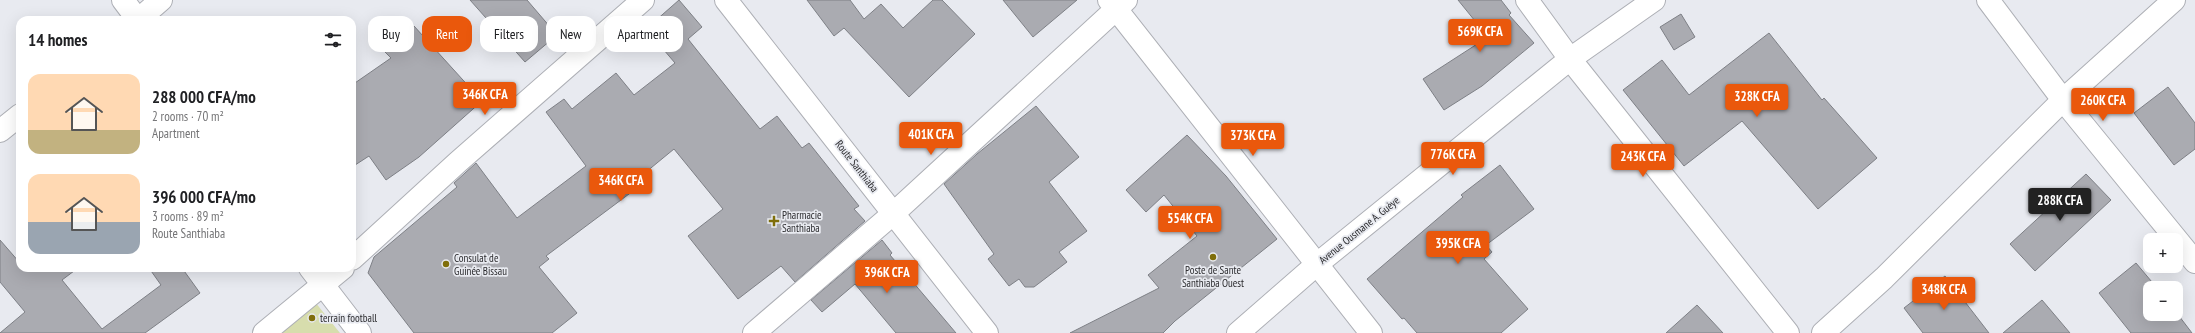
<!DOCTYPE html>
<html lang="en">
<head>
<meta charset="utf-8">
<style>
	body { margin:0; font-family:"PT Sans Narrow",sans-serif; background:#f2f2f2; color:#202124; height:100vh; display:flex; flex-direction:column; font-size:15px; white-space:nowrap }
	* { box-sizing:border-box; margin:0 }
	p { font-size:13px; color:#757577 }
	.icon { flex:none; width:22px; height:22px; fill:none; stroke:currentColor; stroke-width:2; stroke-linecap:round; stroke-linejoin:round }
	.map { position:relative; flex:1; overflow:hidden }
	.drawer { position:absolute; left:16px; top:16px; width:340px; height:256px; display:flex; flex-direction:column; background:#fff; border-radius:12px; box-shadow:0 4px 16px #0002 }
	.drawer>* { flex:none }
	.banner { position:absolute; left:368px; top:16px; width:380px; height:36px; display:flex; gap:8px }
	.fabs { position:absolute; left:2143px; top:233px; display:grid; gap:8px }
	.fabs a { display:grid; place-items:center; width:40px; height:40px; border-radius:8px; background:#fff; box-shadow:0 4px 16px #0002; font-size:20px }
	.price { position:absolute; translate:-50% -34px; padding:0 9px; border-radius:4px; background:#ea580c; color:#fff; font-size:13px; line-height:26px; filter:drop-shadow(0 1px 2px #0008) }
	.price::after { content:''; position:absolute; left:50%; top:24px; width:12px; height:9px; margin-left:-6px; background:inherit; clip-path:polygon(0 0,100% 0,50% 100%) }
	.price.on { background:#222; color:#fff }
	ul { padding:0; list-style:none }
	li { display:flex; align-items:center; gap:12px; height:100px; padding:0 12px }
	li span { display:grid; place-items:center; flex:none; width:112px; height:80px; border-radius:12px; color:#555 }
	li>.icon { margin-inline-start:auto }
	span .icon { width:48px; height:48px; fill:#fffc; stroke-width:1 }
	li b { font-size:17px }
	h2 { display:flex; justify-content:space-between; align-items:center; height:48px; padding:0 12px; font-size:17px }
	.chip { padding:0 14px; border-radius:12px; background:#fff; box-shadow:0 4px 16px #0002; font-size:14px; line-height:36px }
	.chip.on { background:#ea580c; color:#fff }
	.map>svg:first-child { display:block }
	.green { fill:#d7ddad }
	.building { fill:#aaabb1; stroke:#7e8086 }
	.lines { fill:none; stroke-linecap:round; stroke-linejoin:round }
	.street-casing { stroke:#adafb5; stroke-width:24 }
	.secondary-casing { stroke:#adafb5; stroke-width:24 }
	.street { stroke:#fff; stroke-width:22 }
	.secondary { stroke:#fff; stroke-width:22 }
	.poi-dot { fill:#7f6e0a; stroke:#e8eaf0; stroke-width:1.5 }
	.labels { text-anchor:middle; stroke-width:3.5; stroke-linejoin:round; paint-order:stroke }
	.street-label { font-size:11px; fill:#2b2b2e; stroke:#e8eaf0 }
	.poi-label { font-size:11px; fill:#2b2b2e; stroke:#e8eaf0; text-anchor:start }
</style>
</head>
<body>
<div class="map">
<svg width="2195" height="333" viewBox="0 0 2195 333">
	<rect width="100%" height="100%" fill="#e8eaf0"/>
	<path class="green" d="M315 302 340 333H277Z"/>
	<path class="building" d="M470 0H527L557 35 525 62Z
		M679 0 702 27 688 39 760 129 777 116 802 148 809 143 859 206 854 209 865 221 795 282 781 266 738 299 688 236 723 209 674 149 629 186 633 191 546 256 549 259 539 267 577 313 552 333H414L368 273 374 257 457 187 454 183 476 163 517 218 586 166 546 112 564 99 572 109 616 73 634 95 675 63 646 29Z
		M807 0H850L864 19 881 4 903 28 933 0H942L975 34 909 97 844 28 834 36Z
		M1003 0H1077L1033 37Z
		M1458 0H1501L1511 13 1509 15 1534 43 1482 86 1444 110 1423 79 1488 37Z
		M1681 14 1695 37 1674 50 1660 27Z
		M414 26 482 101 419 157 386 180 369 156 352 167V85L391 58 385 52Z
		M1769 33 1822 100 1824 98 1877 158 1818 209 1742 121 1684 166 1623 90 1662 60 1689 95Z
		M2168 87 2195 123V149L2174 165 2134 113Z
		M1036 106 1079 157 1049 182 1087 231 1059 252 1067 262 1034 287H1025L1019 279 1009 286 988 259 994 254 944 184 977 154Z
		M1187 135 1226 176 1277 239 1175 321 1163 333H1070L1159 288 1148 275 1197 236 1164 195 1146 212 1126 190Z
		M1500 165 1534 209 1486 245 1492 252 1484 259 1528 309 1501 333H1417L1404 318 1402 319 1367 279 1463 197 1461 195Z
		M2086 174 2111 200 2035 271 2010 244Z
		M0 240 20 263V268H78L62 280 102 329 161 285 149 268H182L200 293 145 333H0L25 312 0 282Z
		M882 240 892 253 890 255 956 333H896L855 284 822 312 811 300Z
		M2136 263 2157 288H2150V314H2176V312L2192 333H2131L2099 293Z
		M1945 276 1989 333H1923L1904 308Z
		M2042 300 2070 333H2003Z
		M1697 305 1723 333H1666Z"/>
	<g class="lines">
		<defs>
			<path id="street" d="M123 0 138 20
				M1109 0 1371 333
				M1527 0 1570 59 1788 333
				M1988 0 2063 100 2195 262
				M138 20 161 0
				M0 131 20 115
				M352 259 458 162 643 0
				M310 268 360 333
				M264 333 343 268
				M754 333 894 213 1126 0
				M1823 333 1884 278 2063 100 2174 0"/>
			<path id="secondary" d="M726 0 987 333
				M1238 333 1316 265 1570 59 1654 0"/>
		</defs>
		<use href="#street" class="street-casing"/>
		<use href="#secondary" class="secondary-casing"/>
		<use href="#street" class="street"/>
		<use href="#secondary" class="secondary"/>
	</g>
	<g class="poi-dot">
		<path d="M772 215h4v4h4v4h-4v4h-4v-4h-4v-4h4z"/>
		<circle cx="1213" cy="257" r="4"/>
		<circle cx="446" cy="264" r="4"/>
		<circle cx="312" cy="318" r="4"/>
	</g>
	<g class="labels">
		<g class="street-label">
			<text transform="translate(857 166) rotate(52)" y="4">Route Santhiaba</text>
			<text transform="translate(1359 230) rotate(-39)" y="4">Avenue Ousmane A. Guèye</text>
		</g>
		<g class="poi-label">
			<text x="782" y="219">Pharmacie<tspan x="782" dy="13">Santhiaba</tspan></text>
			<text x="454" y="262">Consulat de<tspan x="454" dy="13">Guinée Bissau</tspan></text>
			<text x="1213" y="274" text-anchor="middle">Poste de Sante<tspan x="1213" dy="13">Santhiaba Ouest</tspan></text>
			<text x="320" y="322">terrain football</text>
		</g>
	</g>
</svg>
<div class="fabs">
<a>+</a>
<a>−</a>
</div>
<b class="price" style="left:1480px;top:53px">569K CFA</b>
<b class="price" style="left:485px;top:116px">346K CFA</b>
<b class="price" style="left:1757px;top:118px">328K CFA</b>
<b class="price" style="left:2103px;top:122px">260K CFA</b>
<b class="price" style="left:931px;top:156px">401K CFA</b>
<b class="price" style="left:1253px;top:157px">373K CFA</b>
<b class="price" style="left:1453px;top:176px">776K CFA</b>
<b class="price" style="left:1643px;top:178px">243K CFA</b>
<b class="price" style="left:621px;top:202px">346K CFA</b>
<b class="price on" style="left:2060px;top:222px">288K CFA</b>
<b class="price" style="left:1190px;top:240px">554K CFA</b>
<b class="price" style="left:1458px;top:265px">395K CFA</b>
<b class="price" style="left:887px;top:294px">396K CFA</b>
<b class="price" style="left:1944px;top:311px">348K CFA</b>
<div class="banner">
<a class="chip">Buy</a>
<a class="chip on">Rent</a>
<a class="chip">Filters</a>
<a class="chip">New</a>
<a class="chip">Apartment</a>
</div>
<section class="drawer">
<h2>14 homes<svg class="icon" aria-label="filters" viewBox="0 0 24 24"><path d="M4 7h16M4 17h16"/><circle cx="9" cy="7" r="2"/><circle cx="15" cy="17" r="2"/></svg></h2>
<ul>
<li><span style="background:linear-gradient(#ffd9b3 70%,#c2b280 0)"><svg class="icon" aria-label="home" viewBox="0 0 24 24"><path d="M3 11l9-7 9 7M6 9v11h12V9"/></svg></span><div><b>288 000 CFA/mo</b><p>2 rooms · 70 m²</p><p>Apartment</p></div></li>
<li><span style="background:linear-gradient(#ffd9b3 60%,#9aa5b1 0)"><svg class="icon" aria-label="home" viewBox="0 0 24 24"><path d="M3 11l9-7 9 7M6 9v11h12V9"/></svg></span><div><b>396 000 CFA/mo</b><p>3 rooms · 89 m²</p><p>Route Santhiaba</p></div></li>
</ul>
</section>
</div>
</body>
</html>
